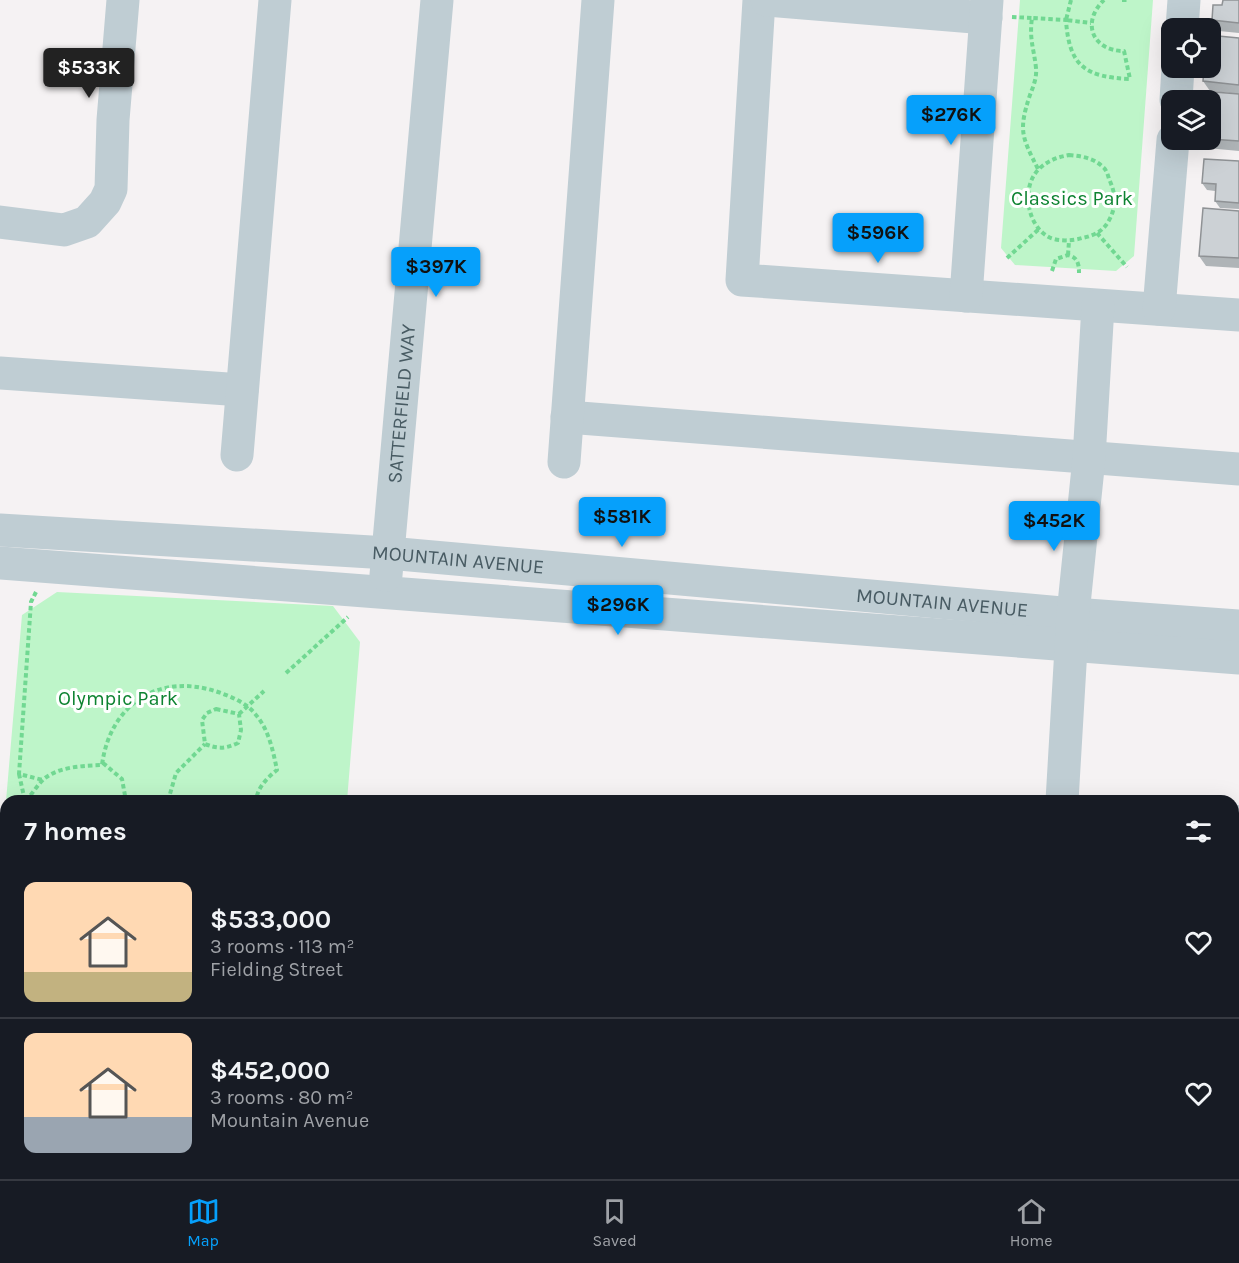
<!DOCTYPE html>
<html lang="en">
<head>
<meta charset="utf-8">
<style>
	body { margin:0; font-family:Karla,sans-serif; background:#242831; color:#f1f3f6; height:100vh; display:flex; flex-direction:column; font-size:22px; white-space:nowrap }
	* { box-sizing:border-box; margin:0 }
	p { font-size:20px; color:#9ea1a6 }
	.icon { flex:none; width:33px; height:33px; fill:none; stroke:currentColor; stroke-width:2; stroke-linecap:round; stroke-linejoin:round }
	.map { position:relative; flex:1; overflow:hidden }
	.side { position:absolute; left:0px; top:795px; width:1239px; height:384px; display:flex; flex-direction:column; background:#171b24; border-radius:18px 18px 0 0; box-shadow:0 6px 24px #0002 }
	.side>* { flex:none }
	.controls { position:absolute; left:1161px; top:18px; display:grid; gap:12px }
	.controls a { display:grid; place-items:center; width:60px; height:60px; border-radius:12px; background:#171b24; box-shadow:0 6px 24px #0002; font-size:30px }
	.price { position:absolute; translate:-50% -51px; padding:0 14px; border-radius:6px; background:#06a0fb; color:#111; font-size:20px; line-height:39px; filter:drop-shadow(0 2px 3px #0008) }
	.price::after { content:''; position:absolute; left:50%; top:36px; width:18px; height:14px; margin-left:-9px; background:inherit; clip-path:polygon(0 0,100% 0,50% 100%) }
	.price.selected { background:#222; color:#fff }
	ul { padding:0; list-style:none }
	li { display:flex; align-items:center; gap:18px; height:150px; padding:0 24px }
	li+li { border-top:2px solid #363941 }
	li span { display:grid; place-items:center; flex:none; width:168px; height:120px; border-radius:12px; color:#555 }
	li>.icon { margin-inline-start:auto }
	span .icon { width:72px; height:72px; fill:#fffc; stroke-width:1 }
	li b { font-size:26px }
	h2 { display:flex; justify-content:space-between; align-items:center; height:72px; padding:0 24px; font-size:26px }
	.dock { display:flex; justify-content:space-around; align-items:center; height:84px; border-top:2px solid #363941; background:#171b24; font-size:16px; color:#9ea1a6 }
	.dock a { display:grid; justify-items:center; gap:3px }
	.dock .selected { color:#06a0fb }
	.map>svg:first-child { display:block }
	.green { fill:#bef5c9 }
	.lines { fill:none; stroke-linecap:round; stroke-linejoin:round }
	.path { stroke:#71d892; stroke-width:4; stroke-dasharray:4.5 3; stroke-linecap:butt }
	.minor { stroke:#bfcdd3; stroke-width:33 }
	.wall { fill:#afb4b7 }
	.building { fill:#ccd1d5; stroke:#8f9295; stroke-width:1.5 }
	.labels { text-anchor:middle; stroke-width:6; stroke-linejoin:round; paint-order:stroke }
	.park-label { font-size:20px; fill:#0d8331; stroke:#fff }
	.street-label { font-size:20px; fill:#485b63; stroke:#fff }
</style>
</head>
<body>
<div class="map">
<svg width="1239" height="1179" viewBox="0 0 1239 1179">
	<rect width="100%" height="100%" fill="#f5f2f3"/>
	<path class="green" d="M1020 0H1153L1134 256 1116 271 1015 265 1001 248Z
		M57 592 333 606 360 642 347 801H6L22 615Z
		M6 805V1173H318L317 1179H0V877Z
		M1061 1173H1202V1179H1061Z"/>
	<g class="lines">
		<path class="path" d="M1071 0 1066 20 1091 23
			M1122 0H1129
			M1012 17 1032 18
			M1069 155C1081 156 1094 158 1103 167 1106 169 1108 175 1109 179 1116 194 1117 207 1108 222 1102 232 1093 236 1082 238 1072 241 1056 242 1047 236 1026 223 1021 185 1040 168 1049 160 1058 157 1069 155Z
			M1038 169C1022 137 1018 131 1030 95 1033 87 1037 78 1036 68 1034 49 1029 39 1032 18L1066 20C1069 67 1086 77 1130 79L1124 51C1092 51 1081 22 1104 0
			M1097 233 1127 267
			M1068 255 1069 241
			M1007 258 1039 229
			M1052 271 1056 259 1068 255C1077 257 1079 263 1079 273
			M36 592 31 602 19 774 43 780
			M286 673 348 617
			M216 709 239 714 241 730 238 743C225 749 218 749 205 744L202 720 207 713Z
			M239 714 264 691
			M103 763 122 779 126 801
			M19 774 25 801
			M26 801C32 794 38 784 45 778 61 766 84 766 102 765 110 704 159 672 218 692 232 697 247 703 256 715 269 730 273 751 277 770 267 778 257 788 256 801
			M168 801 176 773 205 744
			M6 847C0 878 0 908 6 940
			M0 1098 6 1078
			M122 1173 123 1179
			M1161 1173 1165 1179
			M303 1179 304 1173
			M1096 1179 1100 1173"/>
		<g class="minor">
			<path d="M759 0 742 280 1239 315"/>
			<path d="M767 0 986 18"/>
			<path d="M1182 28 1184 0"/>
			<path d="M1176 100 1178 68"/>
			<path d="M0 222 64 230 87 222 105 202 111 189 113 120 123 0"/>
			<path d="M966 296 987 0"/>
			<path d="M1159 309 1173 140"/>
			<path d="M0 373 242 390"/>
			<path d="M567 417 1239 469"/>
			<path d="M237 455 275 0"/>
			<path d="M564 462 598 0"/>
			<path id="s1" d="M0 530 388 553 1073 614 1239 626"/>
			<path d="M0 563 1239 658"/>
			<path id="s2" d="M386 575 437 0"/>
			<path d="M1062 801 1073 614 1089 458 1098 306"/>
			<path d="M1233 821 1239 822"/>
			<path d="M1233 972 1239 973"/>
			<path d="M1037 1179V1173"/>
		</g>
	</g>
	<path class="wall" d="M1239 0V33L1219 31 1212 20 1222 5Z
		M1239 38V151L1207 148 1201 140H1210V114H1212L1230 93 1210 91 1203 81 1216 57Z
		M1239 161V209L1220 208 1215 201V191L1207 190 1202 183Z
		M1239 211V268L1206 266 1199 256Z"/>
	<path class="building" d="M1223 0H1239V23L1212 20 1213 5H1222Z
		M1218 36 1239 38V85L1203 81 1204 68H1210V56L1216 57Z
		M1214 92 1239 94V141L1210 139V114H1212Z
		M1204 159 1239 161V203L1215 201 1216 184 1202 183Z
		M1203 208 1239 211V258L1199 256Z"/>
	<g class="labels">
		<g class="park-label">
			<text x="1072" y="205">Classics Park</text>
			<text x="118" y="705">Olympic Park</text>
		</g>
		<g class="street-label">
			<text dy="7" stroke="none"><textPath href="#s2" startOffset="172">SATTERFIELD WAY</textPath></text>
			<text dy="7" stroke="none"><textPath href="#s1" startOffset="459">MOUNTAIN AVENUE</textPath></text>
			<text dy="7" stroke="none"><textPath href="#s1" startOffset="945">MOUNTAIN AVENUE</textPath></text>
		</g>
	</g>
</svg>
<div class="controls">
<a><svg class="icon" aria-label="locate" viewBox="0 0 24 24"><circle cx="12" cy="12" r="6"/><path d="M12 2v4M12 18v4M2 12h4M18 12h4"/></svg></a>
<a><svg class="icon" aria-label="layers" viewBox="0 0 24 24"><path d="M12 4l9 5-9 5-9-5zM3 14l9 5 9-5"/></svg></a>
</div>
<b class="price selected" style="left:89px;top:99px">$533K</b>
<b class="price" style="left:951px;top:146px">$276K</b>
<b class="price" style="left:878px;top:264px">$596K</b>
<b class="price" style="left:436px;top:298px">$397K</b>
<b class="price" style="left:622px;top:548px">$581K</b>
<b class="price" style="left:1054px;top:552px">$452K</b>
<b class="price" style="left:618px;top:636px">$296K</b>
<section class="side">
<h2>7 homes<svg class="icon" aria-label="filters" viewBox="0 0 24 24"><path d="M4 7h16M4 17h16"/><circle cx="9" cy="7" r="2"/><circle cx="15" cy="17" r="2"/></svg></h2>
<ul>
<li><span style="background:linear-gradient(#ffd9b3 75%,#c2b280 0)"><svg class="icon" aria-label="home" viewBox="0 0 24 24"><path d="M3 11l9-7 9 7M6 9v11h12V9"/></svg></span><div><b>$533,000</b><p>3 rooms · 113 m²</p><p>Fielding Street</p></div><svg class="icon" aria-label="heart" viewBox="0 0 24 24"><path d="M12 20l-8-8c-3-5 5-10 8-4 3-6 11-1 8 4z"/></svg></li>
<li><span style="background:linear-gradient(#ffd9b3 70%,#9aa5b1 0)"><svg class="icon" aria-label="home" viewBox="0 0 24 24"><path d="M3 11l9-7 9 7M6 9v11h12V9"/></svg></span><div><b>$452,000</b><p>3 rooms · 80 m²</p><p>Mountain Avenue</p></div><svg class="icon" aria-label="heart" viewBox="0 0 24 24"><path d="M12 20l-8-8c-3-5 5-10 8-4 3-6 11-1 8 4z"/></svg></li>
</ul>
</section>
</div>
<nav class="dock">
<a class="selected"><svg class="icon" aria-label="map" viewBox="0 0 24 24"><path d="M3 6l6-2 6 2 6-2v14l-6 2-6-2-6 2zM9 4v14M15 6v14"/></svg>Map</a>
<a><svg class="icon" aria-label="saved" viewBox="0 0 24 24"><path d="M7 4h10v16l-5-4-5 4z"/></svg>Saved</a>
<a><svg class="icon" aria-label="home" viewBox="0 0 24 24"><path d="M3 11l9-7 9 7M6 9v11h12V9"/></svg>Home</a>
</nav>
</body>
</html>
